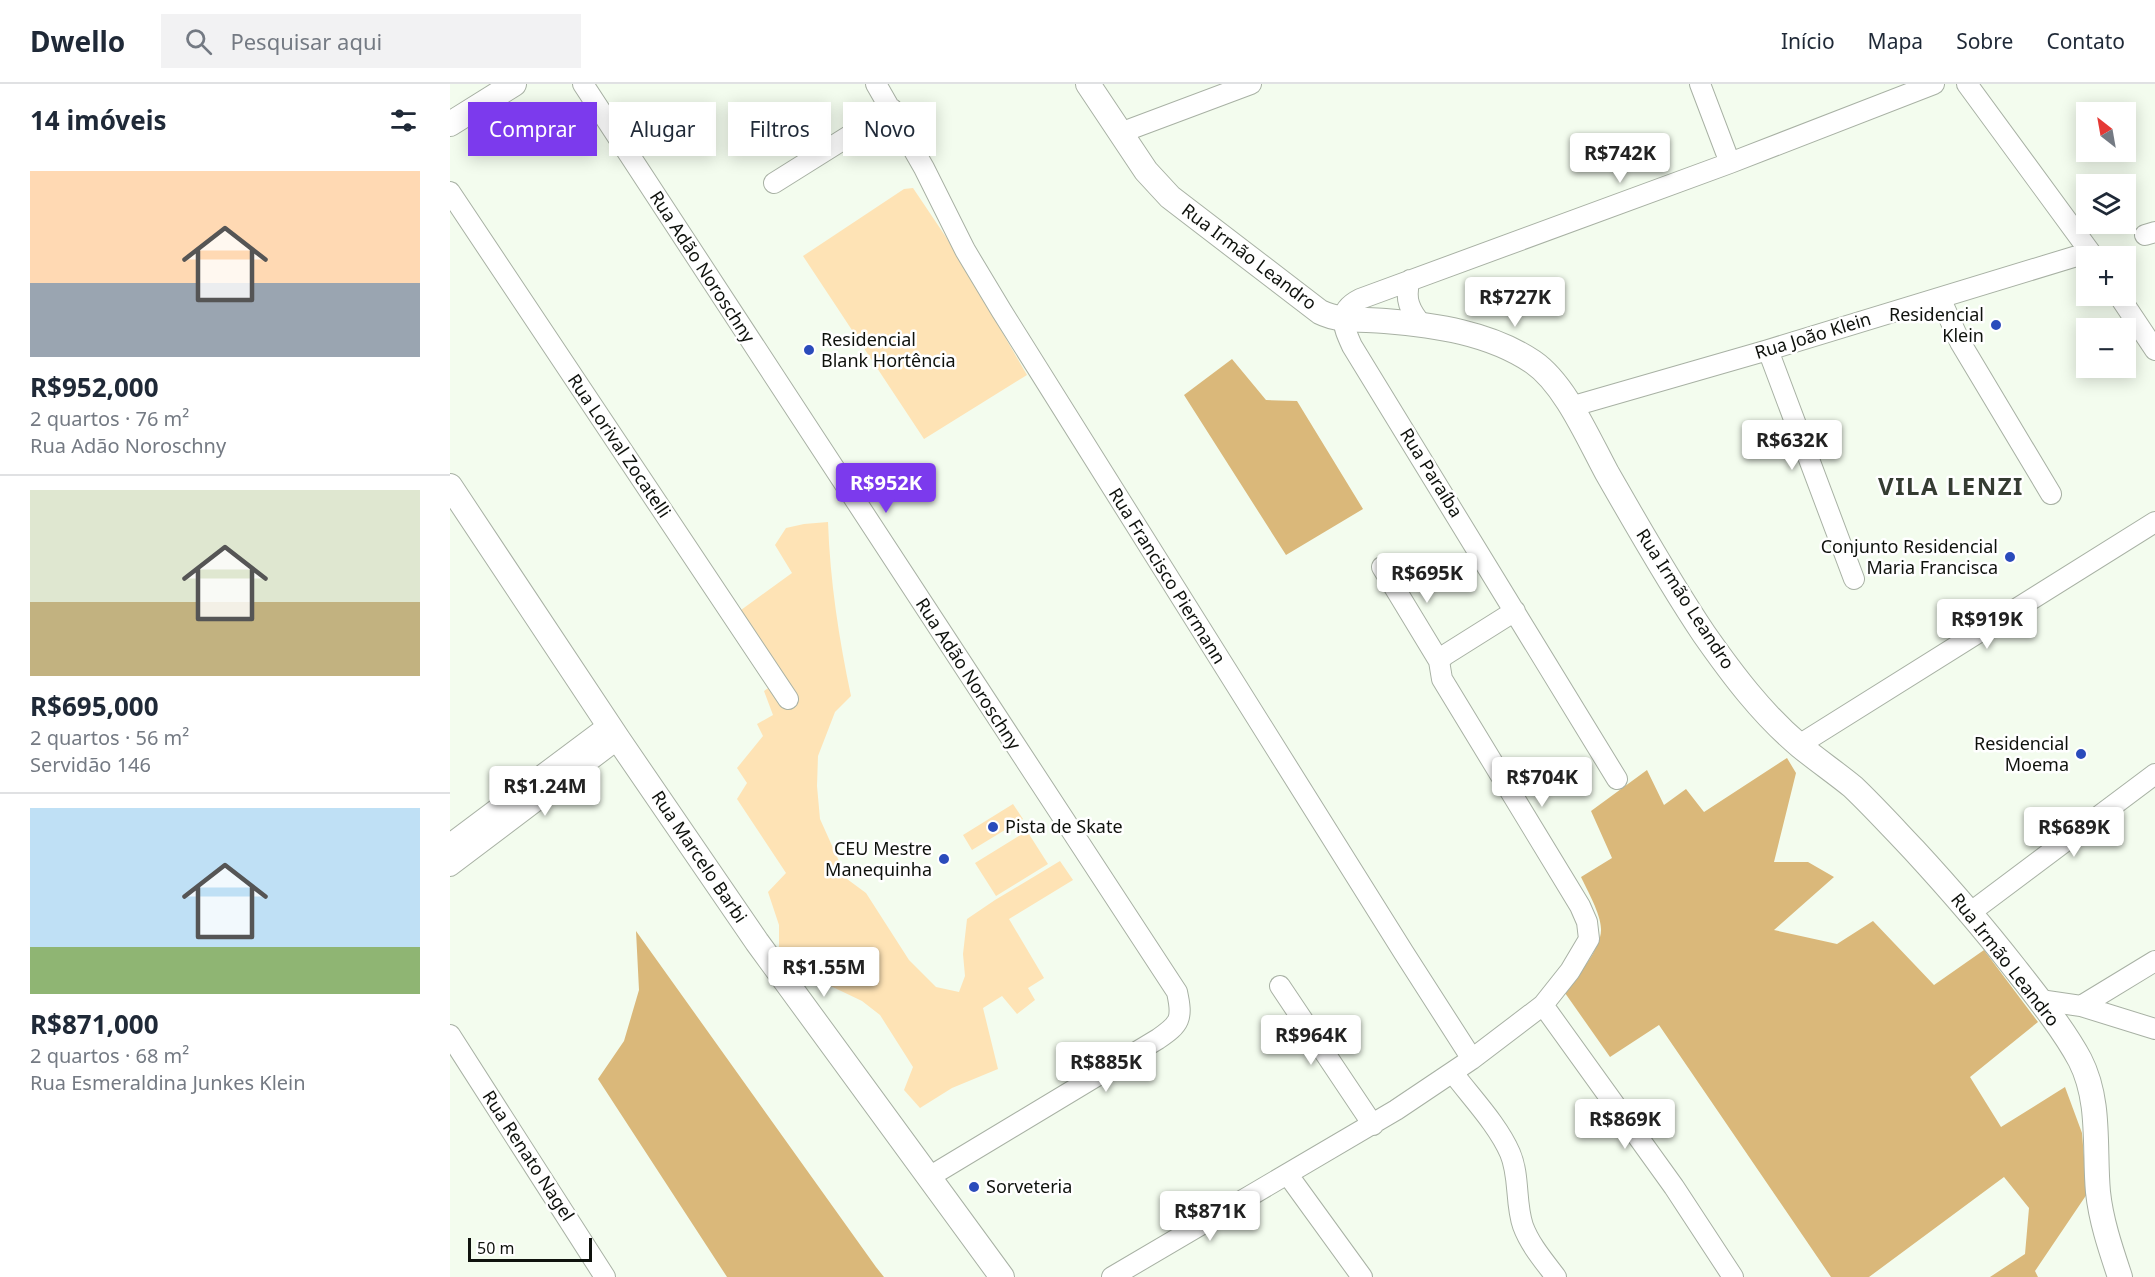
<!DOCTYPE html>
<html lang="pt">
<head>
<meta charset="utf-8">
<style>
	body { margin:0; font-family:"Noto Sans",sans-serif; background:#f2f2f3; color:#1f2937; height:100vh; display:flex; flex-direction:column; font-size:22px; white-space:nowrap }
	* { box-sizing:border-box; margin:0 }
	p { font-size:20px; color:#747a83 }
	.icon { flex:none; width:33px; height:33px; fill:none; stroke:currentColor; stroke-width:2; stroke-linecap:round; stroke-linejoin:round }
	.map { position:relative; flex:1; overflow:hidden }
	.sheet { display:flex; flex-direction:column; background:#fff; width:450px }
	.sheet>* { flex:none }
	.guide { position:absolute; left:18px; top:18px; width:570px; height:54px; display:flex; gap:12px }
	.needle { width:39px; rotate:329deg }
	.buttons { position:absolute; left:1626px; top:18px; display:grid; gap:12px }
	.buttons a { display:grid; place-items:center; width:60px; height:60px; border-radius:0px; background:#fff; box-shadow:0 3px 15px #0003; font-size:30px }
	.scale { position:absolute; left:18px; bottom:15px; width:124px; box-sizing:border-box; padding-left:6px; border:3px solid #0f120d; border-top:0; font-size:16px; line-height:21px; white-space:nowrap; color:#0f120d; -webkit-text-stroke:4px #fff; paint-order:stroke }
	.price { position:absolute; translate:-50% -51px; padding:0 14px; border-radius:6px; background:#fff; color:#222; font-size:20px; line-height:39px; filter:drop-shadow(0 2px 3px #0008) }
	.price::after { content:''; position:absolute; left:50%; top:36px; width:18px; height:14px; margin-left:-9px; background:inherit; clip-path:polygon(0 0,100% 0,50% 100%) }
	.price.current { background:#7c3aed; color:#fff }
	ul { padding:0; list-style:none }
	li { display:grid; align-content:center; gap:12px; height:318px; padding:0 30px }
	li+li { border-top:2px solid #e0e1e3 }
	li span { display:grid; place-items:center; height:186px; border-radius:0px; color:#555 }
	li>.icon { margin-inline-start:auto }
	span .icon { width:108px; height:108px; fill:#fffc; stroke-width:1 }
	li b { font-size:26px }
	h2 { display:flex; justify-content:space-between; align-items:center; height:72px; padding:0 30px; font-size:26px }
	.tag { padding:0 21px; border-radius:0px; background:#fff; box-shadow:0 3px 15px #0003; font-size:21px; line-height:54px }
	.tag.current { background:#7c3aed; color:#fff }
	header { display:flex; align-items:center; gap:36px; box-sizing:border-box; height:84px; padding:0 30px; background:#fff; border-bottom:2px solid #e0e1e3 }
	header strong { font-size:28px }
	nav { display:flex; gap:33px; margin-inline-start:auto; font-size:21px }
	.search { width:420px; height:54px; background:#f2f2f3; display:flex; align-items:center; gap:15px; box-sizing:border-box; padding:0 21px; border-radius:0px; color:#747a83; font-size:22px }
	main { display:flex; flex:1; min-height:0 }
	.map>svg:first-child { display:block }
	.green { fill:#fee3b5 }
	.forest { fill:#dab87a }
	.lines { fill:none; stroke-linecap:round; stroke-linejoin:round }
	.minor-casing { stroke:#a8b1a4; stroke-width:22 }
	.tertiary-casing { stroke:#a8b1a4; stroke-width:26 }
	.minor { stroke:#fff; stroke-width:20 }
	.tertiary { stroke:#fff; stroke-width:24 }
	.poi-dot { fill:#2a4bbb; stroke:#fff; stroke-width:2 }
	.labels { text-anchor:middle; stroke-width:5; stroke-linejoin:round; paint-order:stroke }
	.street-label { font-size:18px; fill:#0f120d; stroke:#fff }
	.poi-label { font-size:18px; fill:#0f120d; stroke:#fff; text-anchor:end }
	.district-label { font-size:24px; font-weight:bold; letter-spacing:1.5px; fill:#353c32; stroke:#fff }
</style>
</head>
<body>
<header>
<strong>Dwello</strong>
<div class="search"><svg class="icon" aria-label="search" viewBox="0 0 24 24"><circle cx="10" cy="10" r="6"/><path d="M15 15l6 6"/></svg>Pesquisar aqui</div>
<nav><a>Início</a><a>Mapa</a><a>Sobre</a><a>Contato</a></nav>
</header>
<main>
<section class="sheet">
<h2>14 imóveis<svg class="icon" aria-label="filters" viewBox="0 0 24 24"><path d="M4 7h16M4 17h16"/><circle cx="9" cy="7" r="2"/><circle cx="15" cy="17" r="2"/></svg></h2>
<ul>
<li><span style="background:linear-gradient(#ffd9b3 60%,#9aa5b1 0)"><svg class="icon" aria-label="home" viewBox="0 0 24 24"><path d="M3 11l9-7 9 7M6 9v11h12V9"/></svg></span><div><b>R$952,000</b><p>2 quartos · 76 m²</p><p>Rua Adão Noroschny</p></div></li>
<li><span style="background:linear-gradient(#dfe7d0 60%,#c2b280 0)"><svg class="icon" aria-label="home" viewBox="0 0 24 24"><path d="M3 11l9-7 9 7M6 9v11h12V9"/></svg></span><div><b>R$695,000</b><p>2 quartos · 56 m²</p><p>Servidão 146</p></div></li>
<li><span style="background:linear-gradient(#bfe0f5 75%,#8fb573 0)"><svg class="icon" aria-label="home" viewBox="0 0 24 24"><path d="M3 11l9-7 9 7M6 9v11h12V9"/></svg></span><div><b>R$871,000</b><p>2 quartos · 68 m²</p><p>Rua Esmeraldina Junkes Klein</p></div></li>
</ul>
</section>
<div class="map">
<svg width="1705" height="1193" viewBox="0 0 1705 1193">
	<rect width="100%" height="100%" fill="#f3fcee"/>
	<path class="green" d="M463 104 504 165 577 291 474 355 353 172 454 105Z
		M378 438C380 497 389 555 401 612L385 628 368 672 367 702 370 735 397 795 416 809 459 876 486 903 509 908 515 892 513 870 517 835 545 816 610 777 623 796 559 835 594 894 578 904 585 916 567 930 552 912 533 924 548 985 502 1004 470 1024 454 1006 463 983 430 931 412 917 343 884 329 867V841L318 808 336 789 287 715 297 699 287 684 313 652 307 640 323 631 314 607 331 595 291 526 342 489 325 461 336 444 354 440Z
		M563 720 573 735 522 766 513 751Z
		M577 747 598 780 546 812 525 779Z"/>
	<path class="forest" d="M782 275 816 316 847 317 913 425 836 471 734 311Z
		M1337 674 1346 689 1324 778H1358L1384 793 1324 846 1387 860 1423 837 1484 901 1534 866 1588 938 1520 993 1551 1043 1615 1003 1632 1049 1637 1110 1585 1187 1588 1193H1540L1575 1170 1579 1124 1554 1093 1419 1193H1381L1209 941 1160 973 1115 909C1126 894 1152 864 1151 845 1151 830 1137 806 1131 793L1162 774 1141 727 1197 686 1214 721 1236 705 1254 728Z
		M186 847 426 1183 434 1193H277L148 995 174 957 189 906Z"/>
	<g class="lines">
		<defs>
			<path id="minor" d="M133 0 727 908C733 935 730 940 708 955L479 1093
				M426 0 474 84 515 166 551 226 954 869 1022 975
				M1250 0 1280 79
				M1517 0 1643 172
				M670 49 801 0
				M324 99 442 25
				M0 108 338 615
				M1695 151 1705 148
				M960 196C954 215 960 227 972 241
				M1669 212 1705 266
				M1490 214 1510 258 1601 410
				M1318 266 1404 495
				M1120 323 1318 266 1640 168
				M932 483 989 577
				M1349 661 1705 438
				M1167 695 902 262C893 242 886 227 910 215L1280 79 1484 0
				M0 760 159 641
				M0 782 168 655
				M1521 828 1705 690
				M830 902 923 1041
				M1590 916 1631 922 1705 945
				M1093 921 1224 1103 1283 1193
				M1631 922 1705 877
				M0 951 155 1193
				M1003 989C1021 1013 1048 1041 1060 1069 1070 1092 1065 1119 1073 1142 1080 1161 1094 1177 1106 1193
				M838 1091 912 1193
				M662 1193 946 1026 1022 975 1093 921 1120 887 1139 855 1137 838 1130 822 992 595 989 577 995 571 1065 527"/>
			<path id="tertiary" d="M638 0 696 87 720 113 870 228C890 238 913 235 935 237 985 241 1040 249 1083 278 1115 300 1138 354 1157 389 1188 443 1219 498 1254 550 1282 590 1312 630 1350 662 1367 676 1386 689 1403 703 1424 723 1444 745 1464 766 1499 804 1532 842 1564 883 1586 911 1614 946 1630 976 1651 1017 1644 1064 1648 1108 1651 1137 1661 1166 1670 1193
				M0 40 64 0
				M0 402 168 655 307 858 552 1193"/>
		</defs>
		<use href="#minor" class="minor-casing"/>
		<use href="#tertiary" class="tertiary-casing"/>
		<use href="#minor" class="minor"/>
		<use href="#tertiary" class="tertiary"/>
	</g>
	<g class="poi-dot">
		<circle cx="1546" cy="241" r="6"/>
		<circle cx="359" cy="266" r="6"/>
		<circle cx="1560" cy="473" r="6"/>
		<circle cx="1631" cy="670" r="6"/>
		<circle cx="543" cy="743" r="6"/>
		<circle cx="494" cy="775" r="6"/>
		<circle cx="524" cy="1103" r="6"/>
	</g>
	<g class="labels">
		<g class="street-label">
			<text transform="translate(799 173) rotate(37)" y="6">Rua Irmão Leandro</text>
			<text transform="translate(252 183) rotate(57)" y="6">Rua Adão Noroschny</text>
			<text transform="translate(1363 252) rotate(-17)" y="6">Rua João Klein</text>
			<text transform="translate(169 362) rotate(56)" y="6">Rua Lorival Zocatelli</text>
			<text transform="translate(981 389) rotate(58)" y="6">Rua Paraíba</text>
			<text transform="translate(717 492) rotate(58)" y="6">Rua Francisco Piermann</text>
			<text transform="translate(1235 515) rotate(57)" y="6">Rua Irmão Leandro</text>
			<text transform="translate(518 590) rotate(57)" y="6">Rua Adão Noroschny</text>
			<text transform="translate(249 773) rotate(56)" y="6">Rua Marcelo Barbi</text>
			<text transform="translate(1555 876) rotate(52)" y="6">Rua Irmão Leandro</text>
			<text transform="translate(78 1072) rotate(57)" y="6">Rua Renato Nagel</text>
		</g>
		<g class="poi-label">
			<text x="1534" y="237">Residencial<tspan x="1534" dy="21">Klein</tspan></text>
			<text x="371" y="262" text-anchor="start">Residencial<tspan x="371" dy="21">Blank Hortência</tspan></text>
			<text x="1548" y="469">Conjunto Residencial<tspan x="1548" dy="21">Maria Francisca</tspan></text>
			<text x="1619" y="666">Residencial<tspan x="1619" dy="21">Moema</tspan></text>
			<text x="555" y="749" text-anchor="start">Pista de Skate</text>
			<text x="482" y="771">CEU Mestre<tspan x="482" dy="21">Manequinha</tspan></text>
			<text x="536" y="1109" text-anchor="start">Sorveteria</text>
		</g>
		<g class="district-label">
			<text x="1501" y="411">VILA LENZI</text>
		</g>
	</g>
</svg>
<div class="buttons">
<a><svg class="needle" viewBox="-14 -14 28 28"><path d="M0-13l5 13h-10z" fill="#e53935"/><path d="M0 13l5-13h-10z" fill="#747a83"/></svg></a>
<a><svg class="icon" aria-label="layers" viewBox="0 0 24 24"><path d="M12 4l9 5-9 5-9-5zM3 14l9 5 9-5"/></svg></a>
<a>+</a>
<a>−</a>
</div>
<div class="scale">50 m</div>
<b class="price" style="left:1170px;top:100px">R$742K</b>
<b class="price" style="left:1065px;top:244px">R$727K</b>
<b class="price" style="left:1342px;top:387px">R$632K</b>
<b class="price current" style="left:436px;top:430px">R$952K</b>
<b class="price" style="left:977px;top:520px">R$695K</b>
<b class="price" style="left:1537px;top:566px">R$919K</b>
<b class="price" style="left:1092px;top:724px">R$704K</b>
<b class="price" style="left:95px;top:733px">R$1.24M</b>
<b class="price" style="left:1624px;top:774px">R$689K</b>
<b class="price" style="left:374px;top:914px">R$1.55M</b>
<b class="price" style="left:861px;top:982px">R$964K</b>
<b class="price" style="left:656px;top:1009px">R$885K</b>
<b class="price" style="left:1175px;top:1066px">R$869K</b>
<b class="price" style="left:760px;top:1158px">R$871K</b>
<div class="guide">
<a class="tag current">Comprar</a>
<a class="tag">Alugar</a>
<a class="tag">Filtros</a>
<a class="tag">Novo</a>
</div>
</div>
</main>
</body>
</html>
